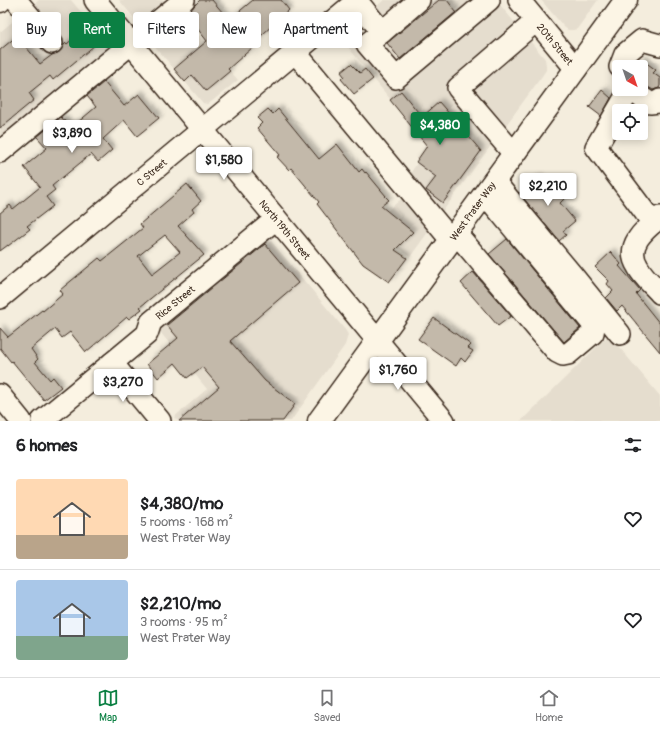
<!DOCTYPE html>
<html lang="en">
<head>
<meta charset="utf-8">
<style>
	body { margin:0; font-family:Pangolin,sans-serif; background:#f2f2f2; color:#202124; height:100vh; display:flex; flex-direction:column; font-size:15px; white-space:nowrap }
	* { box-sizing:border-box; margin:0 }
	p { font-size:13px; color:#757577 }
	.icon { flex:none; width:22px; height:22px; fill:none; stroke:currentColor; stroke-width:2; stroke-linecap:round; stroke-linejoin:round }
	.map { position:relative; height:421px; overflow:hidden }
	.sheet { display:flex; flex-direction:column; background:#fff; flex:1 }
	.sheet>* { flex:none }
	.top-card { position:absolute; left:12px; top:12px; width:400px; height:36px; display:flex; gap:8px }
	.needle { width:26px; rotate:140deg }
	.fabs { position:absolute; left:612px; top:60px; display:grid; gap:8px }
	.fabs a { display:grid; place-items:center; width:36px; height:36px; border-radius:4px; background:#fff; box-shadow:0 2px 10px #0003; font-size:20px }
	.price { position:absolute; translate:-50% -34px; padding:0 9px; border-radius:4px; background:#fff; color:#222; font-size:13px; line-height:26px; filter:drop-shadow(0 1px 2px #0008) }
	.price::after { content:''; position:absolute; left:50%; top:24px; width:12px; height:9px; margin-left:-6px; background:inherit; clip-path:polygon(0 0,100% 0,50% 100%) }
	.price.selected { background:#0b8043; color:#fff }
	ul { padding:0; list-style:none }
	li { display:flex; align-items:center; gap:12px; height:100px; padding:0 16px }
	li+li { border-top:1px solid #e0e0e0 }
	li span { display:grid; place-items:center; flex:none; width:112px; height:80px; border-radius:4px; color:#555 }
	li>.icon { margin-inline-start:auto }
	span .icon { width:48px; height:48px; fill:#fffc; stroke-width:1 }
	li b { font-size:17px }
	h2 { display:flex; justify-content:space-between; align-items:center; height:48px; padding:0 16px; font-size:17px }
	.tag { padding:0 14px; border-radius:4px; background:#fff; box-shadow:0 2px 10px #0003; font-size:14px; line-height:36px }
	.tag.selected { background:#0b8043; color:#fff }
	.dock { display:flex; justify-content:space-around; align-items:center; height:56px; border-top:1px solid #e0e0e0; background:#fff; font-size:11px; color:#757577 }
	.dock a { display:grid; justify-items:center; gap:2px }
	.dock .selected { color:#0b8043 }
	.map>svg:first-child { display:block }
	.built { fill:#e5ddce }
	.building { fill:#c3b9aa; stroke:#3b2a1e; fill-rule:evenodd; filter:url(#shadow) }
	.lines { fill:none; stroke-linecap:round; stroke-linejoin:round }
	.minor-casing { stroke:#3b2a1e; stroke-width:24 }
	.major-casing { stroke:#3b2a1e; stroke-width:25 }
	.minor { stroke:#fcf5e5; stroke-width:21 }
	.major { stroke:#fcf5e5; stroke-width:22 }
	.labels { text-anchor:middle; stroke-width:4; stroke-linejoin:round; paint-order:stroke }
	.street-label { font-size:10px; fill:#3b2a1e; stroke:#fcf5e5 }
</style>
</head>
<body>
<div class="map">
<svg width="660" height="421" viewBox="0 0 660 421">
	<defs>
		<filter id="shadow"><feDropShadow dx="3.5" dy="-3.5" stdDeviation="2" flood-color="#0004"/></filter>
	</defs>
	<rect width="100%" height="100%" fill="#f4eddd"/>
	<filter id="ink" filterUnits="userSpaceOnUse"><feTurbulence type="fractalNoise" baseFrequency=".025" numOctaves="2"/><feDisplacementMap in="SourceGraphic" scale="8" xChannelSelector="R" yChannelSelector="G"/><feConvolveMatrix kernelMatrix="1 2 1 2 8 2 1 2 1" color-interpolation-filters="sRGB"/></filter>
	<g filter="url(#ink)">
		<path class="built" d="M39 0H71L111 48 0 141V32Z
			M119 0H170L140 25Z
			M384 0H496L545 59 546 65V70L542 76 440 215 408 177 428 146 340 37Z
			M541 0H598L577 29 573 30H568L564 27Z
			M178 11 238 80 211 102 207 104 203 103 147 37Z
			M405 196 431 228 410 257 370 225Z
			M267 236 346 331 348 335 345 345 291 421H178L174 417 207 389 156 327Z
			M609 335 660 396V421H521Z"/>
		<path class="building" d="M200 0H212L229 20 253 0H281L289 10 250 46 252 48 228 69 230 71 206 91 192 75 185 82 174 69 207 41 186 14Z
			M439 0H447L456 12 400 59 387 43Z
			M83 30 95 45 53 80 50 76 29 93 34 100 0 128V50L17 36 40 64 52 55 59 52 64 45 66 43 67 44Z
			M641 59 656 70 653 73 660 78V86L659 88 653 90 641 83Z
			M351 64 360 73 365 69 373 79 354 94 341 79 344 76 341 72Z
			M104 82 124 106 139 94 159 118 137 136 124 120 103 139 112 150 98 162 91 154 52 186 55 190 46 197 53 206 27 226 30 229 8 246V245L0 251V213L10 205 13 209 40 187 24 167 47 148 37 137 61 117 71 128 96 107 87 96Z
			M602 90 611 98 601 116 589 107Z
			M401 91 422 117 439 102 481 151 443 203 426 190 436 177 416 162 427 146 390 100Z
			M268 109 273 114 278 109 319 159 337 144 359 172 362 169 365 173 366 172 386 196H385L389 200 381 206 413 232 395 250 407 258 389 282 363 264 317 204 319 202 291 168 289 170 277 157 280 155 257 128 262 123 257 118Z
			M538 177 553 194 557 190 564 199 560 203 575 221 563 231 566 235 559 241 519 193Z
			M187 184 201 201 192 209 194 212 178 226 204 255 140 307 142 309 129 319 127 317 86 352 70 332 62 338 55 329 31 349 38 359 35 362 50 380 53 377 61 387 44 400 12 361 11 362 0 348V328L8 337 42 310 43 311 63 294 60 290 99 258 102 261 143 228 140 224ZM165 235 180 252 152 274 138 256Z
			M507 239 580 328 564 342 489 254Z
			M265 244 298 283 230 341 265 381 295 404 283 421H179L219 387 202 367 187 378 175 363 158 378 147 364 178 338 167 325Z
			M611 252 621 264 619 266 640 290 636 294 660 324V352L622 306 617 311 606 298 613 291 607 284 609 281 595 267Z
			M473 272 511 316 498 326 461 283Z
			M434 318 471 345 468 348 473 351 465 362 461 358 456 366 418 339Z"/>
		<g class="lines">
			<defs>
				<g id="minor">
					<path d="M16 0 52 43"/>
					<path id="s1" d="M95 0 444 421"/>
					<path id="s2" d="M519 0 576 69"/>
					<path d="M357 1 382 32 367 44 396 78 489 0"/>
					<path d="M382 32 419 0"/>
					<path d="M295 52 451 240"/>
					<path d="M620 67 625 54 642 40 660 45"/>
					<path d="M629 89 650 103 659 102 660 100"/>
					<path d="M630 89 596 147 653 223"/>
					<path d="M0 152 184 0"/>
					<path d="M514 154 458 88 536 21"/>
					<path d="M494 181 573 276 620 334"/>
					<path d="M660 217C645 229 624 246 638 267 643 277 653 285 660 293"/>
					<path d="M456 233 557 352 563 355 568 354 593 333 594 327 591 322 485 194"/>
					<path id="s3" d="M0 298 358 0"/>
					<path d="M112 363 160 421"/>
					<path d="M0 395 21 421"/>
					<path id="s4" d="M42 421 147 334 151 322 276 219"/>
				</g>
				<g id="major">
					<path d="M0 1 1 0"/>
					<path id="s5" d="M319 421 626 0"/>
				</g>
			</defs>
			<use href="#minor" class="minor-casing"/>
			<use href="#major" class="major-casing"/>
			<use href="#minor" class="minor"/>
			<use href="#major" class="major"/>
		</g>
	</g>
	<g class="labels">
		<g class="street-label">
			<text dy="4" stroke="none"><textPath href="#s2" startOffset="57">20th Street</textPath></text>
			<text dy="4" stroke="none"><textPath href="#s3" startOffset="197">C Street</textPath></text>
			<text dy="4" stroke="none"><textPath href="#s5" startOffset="260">West Prater Way</textPath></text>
			<text dy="4" stroke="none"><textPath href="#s1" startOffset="298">North 19th Street</textPath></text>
			<text dy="4" stroke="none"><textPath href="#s4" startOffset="180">Rice Street</textPath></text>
		</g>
	</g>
</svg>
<div class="fabs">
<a><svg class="needle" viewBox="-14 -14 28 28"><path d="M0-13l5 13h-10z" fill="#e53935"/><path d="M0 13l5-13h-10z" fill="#757577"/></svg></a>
<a><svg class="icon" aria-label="locate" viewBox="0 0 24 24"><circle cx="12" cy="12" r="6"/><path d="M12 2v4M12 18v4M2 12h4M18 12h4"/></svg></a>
</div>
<b class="price selected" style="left:440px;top:146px">$4,380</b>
<b class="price" style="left:72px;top:154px">$3,890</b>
<b class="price" style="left:224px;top:181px">$1,580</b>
<b class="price" style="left:548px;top:207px">$2,210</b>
<b class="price" style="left:398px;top:391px">$1,760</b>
<b class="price" style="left:123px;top:403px">$3,270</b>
<div class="top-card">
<a class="tag">Buy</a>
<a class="tag selected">Rent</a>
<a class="tag">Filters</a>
<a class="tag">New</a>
<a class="tag">Apartment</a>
</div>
</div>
<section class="sheet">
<h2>6 homes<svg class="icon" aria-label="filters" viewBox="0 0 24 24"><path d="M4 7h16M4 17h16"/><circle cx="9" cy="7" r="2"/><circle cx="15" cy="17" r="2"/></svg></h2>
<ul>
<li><span style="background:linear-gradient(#ffd9b3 70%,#b9a48a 0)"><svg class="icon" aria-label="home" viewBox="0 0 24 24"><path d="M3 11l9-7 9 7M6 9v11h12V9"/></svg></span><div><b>$4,380/mo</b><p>5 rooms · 168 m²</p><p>West Prater Way</p></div><svg class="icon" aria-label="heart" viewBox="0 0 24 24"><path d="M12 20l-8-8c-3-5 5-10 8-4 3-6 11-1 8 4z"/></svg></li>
<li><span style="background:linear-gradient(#a9c7e8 70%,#7fa58c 0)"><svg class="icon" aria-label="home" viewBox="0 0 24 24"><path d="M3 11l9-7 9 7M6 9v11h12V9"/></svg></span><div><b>$2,210/mo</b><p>3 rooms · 95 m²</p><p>West Prater Way</p></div><svg class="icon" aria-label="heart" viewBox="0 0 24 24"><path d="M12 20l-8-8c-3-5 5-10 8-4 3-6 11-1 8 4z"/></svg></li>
</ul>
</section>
<nav class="dock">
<a class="selected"><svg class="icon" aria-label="map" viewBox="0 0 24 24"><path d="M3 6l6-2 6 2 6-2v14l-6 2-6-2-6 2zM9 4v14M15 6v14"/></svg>Map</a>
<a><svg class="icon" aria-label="saved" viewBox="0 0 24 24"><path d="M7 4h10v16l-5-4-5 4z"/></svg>Saved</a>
<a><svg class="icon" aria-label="home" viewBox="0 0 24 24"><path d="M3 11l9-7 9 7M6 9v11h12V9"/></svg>Home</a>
</nav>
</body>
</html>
